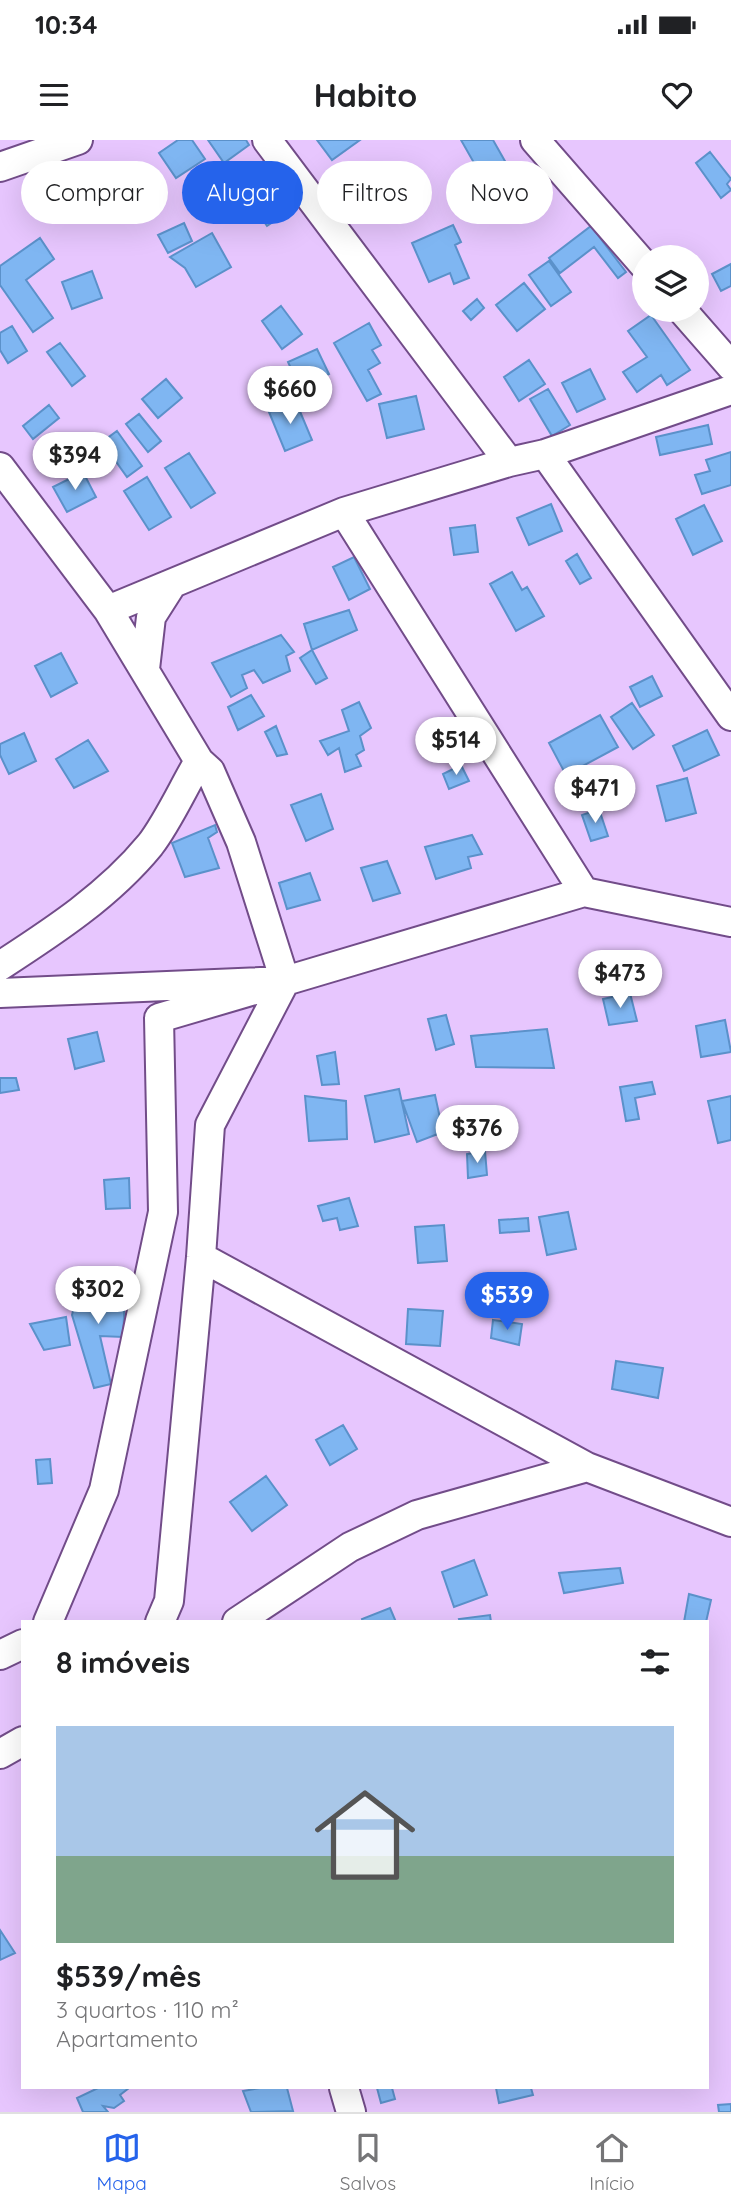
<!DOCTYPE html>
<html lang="pt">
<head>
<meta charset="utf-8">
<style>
	body { margin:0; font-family:Quicksand,sans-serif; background:#f6f6f6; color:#202124; height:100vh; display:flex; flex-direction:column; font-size:26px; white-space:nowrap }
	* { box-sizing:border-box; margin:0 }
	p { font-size:23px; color:#757577 }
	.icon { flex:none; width:38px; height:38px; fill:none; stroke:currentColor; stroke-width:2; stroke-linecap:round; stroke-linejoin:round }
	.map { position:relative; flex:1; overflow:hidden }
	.side { position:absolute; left:21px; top:1480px; width:688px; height:469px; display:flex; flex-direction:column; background:#fff; border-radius:0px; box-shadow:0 7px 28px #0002 }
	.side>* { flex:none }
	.top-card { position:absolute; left:21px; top:21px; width:690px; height:63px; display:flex; gap:14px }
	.tools { position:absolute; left:632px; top:105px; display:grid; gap:14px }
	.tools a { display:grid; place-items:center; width:77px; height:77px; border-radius:50%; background:#fff; box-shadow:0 7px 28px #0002; font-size:35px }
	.price { position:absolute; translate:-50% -60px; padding:0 16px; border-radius:24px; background:#fff; color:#222; font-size:23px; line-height:46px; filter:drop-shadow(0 2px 4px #0008) }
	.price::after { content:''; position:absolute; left:50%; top:42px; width:21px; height:16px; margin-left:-10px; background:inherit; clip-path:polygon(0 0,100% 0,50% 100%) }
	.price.active { background:#2563eb; color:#fff }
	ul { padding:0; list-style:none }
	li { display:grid; align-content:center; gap:14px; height:371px; padding:0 35px }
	li span { display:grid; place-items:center; height:217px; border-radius:0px; color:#555 }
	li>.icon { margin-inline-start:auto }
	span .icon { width:126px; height:126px; fill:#fffc; stroke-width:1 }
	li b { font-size:30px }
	h2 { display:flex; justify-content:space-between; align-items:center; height:84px; padding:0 35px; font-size:30px }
	.pill { padding:0 24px; border-radius:32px; background:#fff; box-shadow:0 7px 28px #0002; font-size:24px; line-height:63px }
	.pill.active { background:#2563eb; color:#fff }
	.status { display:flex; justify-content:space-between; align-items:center; height:49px; padding:0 35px; background:#fff; direction:ltr }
	.status svg { height:19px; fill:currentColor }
	header { display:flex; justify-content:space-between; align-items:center; height:91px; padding:0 35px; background:#fff; font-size:32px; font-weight:700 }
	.tabs { display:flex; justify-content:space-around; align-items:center; height:98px; border-top:2px solid #e0e0e0; background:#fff; font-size:19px; color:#757577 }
	.tabs a { display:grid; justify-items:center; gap:4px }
	.tabs .active { color:#2563eb }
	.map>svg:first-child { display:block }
	.building { fill:#7fb6f2; stroke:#5b91ca; stroke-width:2 }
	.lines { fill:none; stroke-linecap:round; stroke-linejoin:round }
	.minor-casing { stroke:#724c89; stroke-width:32 }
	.minor { stroke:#fff; stroke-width:28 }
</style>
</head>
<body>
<div class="status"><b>10:34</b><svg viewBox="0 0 49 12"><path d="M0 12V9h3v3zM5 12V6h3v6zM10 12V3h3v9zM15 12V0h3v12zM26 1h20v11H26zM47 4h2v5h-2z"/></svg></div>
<header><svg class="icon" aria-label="menu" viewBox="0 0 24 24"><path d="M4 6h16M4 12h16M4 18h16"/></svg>Habito<svg class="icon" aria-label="heart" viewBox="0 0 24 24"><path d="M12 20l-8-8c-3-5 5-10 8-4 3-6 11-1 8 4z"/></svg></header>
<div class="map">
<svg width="731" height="1972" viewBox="0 0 731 1972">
	<rect width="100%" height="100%" fill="#e7c6fe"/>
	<path class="building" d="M178 0H192L205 19 176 38 159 13Z
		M208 0H246L249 5 224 23Z
		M317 0H360L332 20Z
		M461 0H493L506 23 482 37Z
		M710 12 731 39 727 44 731 50 721 58 696 23Z
		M138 23 149 47 124 58 114 34Z
		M272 31 288 54 281 59 290 71 267 86 243 51Z
		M184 83 192 101 168 113 158 95Z
		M453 85 461 102 455 105 469 138 454 144 450 133 429 142 412 103Z
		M591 86 626 132 618 138 594 107 560 133 549 118Z
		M212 93 231 127 196 147 185 128 170 117Z
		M40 98 54 119 26 140 53 178 33 192 0 145V126Z
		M549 121 571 152 551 166 529 135Z
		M731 124V146L721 151 712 134Z
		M92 131 102 158 72 169 62 142Z
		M524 143 545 169 517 191 496 165Z
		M477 159 484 168 471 180 463 171Z
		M281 166 302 194 282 209 262 181Z
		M651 175 690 230 667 245 661 235 637 252 623 232 647 217 628 191Z
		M369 183 381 205 372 210 380 223 368 230 381 254 367 261 334 203Z
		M12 186 27 211 8 223 0 210V193Z
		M60 203 85 236 72 246 47 212Z
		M317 209 329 234 300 248 288 222Z
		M529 220 545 244 519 261 504 237Z
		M590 229 605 259 577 272 562 243Z
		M166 239 182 258 158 278 142 259Z
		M548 249 570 285 552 296 530 259Z
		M416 256 424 289 387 298 379 264Z
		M296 262 312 300 285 311 269 272Z
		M49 265 59 278 33 299 23 286Z
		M139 274 161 301 148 312 126 284Z
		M708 285 712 304 660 315 656 297Z
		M117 291 142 326 127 337 102 302Z
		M731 312V345L702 354 695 335 710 331 706 320Z
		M189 313 215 353 191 368 165 328Z
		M83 332 96 357 67 372 53 347Z
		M147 337 171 377 149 390 124 351Z
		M551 364 562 391 529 405 517 378Z
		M704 365 722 401 693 415 676 379Z
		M475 385 478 412 454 415 450 388Z
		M577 414 591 438 580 444 566 421Z
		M354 417 370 449 349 460 333 427Z
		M512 432 522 450 527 447 544 476 516 491 490 444Z
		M349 470 357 490 312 510 304 484Z
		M281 495 294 512 286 516 290 531 263 543 254 530 242 535 247 548 231 557 212 523Z
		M312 510 327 538 316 544 300 518Z
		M61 513 77 543 51 557 35 526Z
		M652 536 662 556 640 567 630 547Z
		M251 555 264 576 238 590 228 567Z
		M359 562 371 588 360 596 364 610 356 615 361 626 345 632 339 608 328 615 320 601 349 591 342 570Z
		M632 563 654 595 633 609 611 577Z
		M600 575 618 607 566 635 549 603Z
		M276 586 287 614 277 616 265 592Z
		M707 590 719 615 684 631 673 606Z
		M24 593 36 621 9 634 0 615V604Z
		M88 600 108 631 74 648 56 619Z
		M461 625 469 641 449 649 443 634Z
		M687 638 696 673 666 681 657 646Z
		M321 654 333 689 306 701 291 665Z
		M599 669 608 696 591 701 582 675Z
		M215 685 217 692 208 698 219 728 185 737 172 703Z
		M472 695 482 714 468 717 471 728 436 739 425 707Z
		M387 721 400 753 373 761 361 728Z
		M310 733 320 760 287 769 279 743Z
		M630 853 637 881 609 885 603 859Z
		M446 875 454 904 436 910 428 879Z
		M725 880 731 912 701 917 696 886Z
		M547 889 554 928 476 927 471 896Z
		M97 892 104 921 75 929 68 899Z
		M335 912 339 944 322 945 317 916Z
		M0 938H16L19 950 0 953Z
		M652 942 655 954 635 958 639 979 626 981 620 947Z
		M399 949 409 994 375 1002 365 956Z
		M435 955 443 992 417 1002 402 961Z
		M305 956 346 961 347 999 309 1001Z
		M731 956V1000L718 1003 708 961Z
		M485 1011 487 1035 468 1038 467 1014Z
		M129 1038 130 1068 106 1069 104 1040Z
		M349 1058 358 1086 340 1090 337 1078 323 1081 318 1066Z
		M568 1072 576 1109 547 1115 539 1077Z
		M528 1078 529 1091 500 1093 499 1080Z
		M444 1085 447 1121 418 1123 415 1087Z
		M81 1140 125 1154 123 1197 100 1196 111 1244 94 1248 72 1175Z
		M408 1169 443 1171 440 1206 406 1204Z
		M66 1177 70 1205 44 1210 30 1184Z
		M493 1180 522 1184 519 1205 491 1198Z
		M616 1221 663 1228 658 1258 612 1249Z
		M343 1285 357 1309 330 1325 316 1300Z
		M50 1319 52 1343 38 1344 36 1320Z
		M266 1336 287 1365 252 1391 230 1362Z
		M474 1420 487 1455 454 1467 442 1432Z
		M620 1428 623 1443 564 1453 559 1433Z
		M689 1454 711 1460 706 1482H684Z
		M390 1468 396 1482H363L362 1479Z
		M490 1475 491 1482H460L459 1479Z
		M0 1790 15 1813 0 1820Z
		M98 1948H129L120 1955 124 1961 114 1968 103 1966 108 1972H83L77 1958Z
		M260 1948H287L293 1971 251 1972 243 1951Z
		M377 1948H392L395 1959 381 1963Z
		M496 1948H531L533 1955 499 1963Z
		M731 1964V1972H719L718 1965Z"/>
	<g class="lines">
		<defs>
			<path id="minor" d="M267 0 509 322
				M535 0 644 125
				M0 27 78 0
				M682 170 731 226
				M545 314 731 576
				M0 327 108 470 199 621 210 631 241 702 285 841 210 985 201 1117 169 1461 160 1482
				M344 372 584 752
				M108 470 344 372 509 322 545 314 731 250
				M145 529 151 477 172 444
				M0 826C54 791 109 755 150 705 168 682 184 646 199 621
				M0 853 285 841 584 752 731 782
				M201 1117 587 1327 731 1382
				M48 1482 104 1350 163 1072 159 878 285 841
				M237 1482 350 1407 417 1375 587 1327
				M0 1515 23 1504
				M0 1614 23 1601
				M344 1948 351 1972"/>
		</defs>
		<use href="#minor" class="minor-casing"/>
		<use href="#minor" class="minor"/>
	</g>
</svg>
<div class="tools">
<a><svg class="icon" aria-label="layers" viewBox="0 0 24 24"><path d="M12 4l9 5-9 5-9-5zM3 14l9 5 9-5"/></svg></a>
</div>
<b class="price" style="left:290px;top:286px">$660</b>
<b class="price" style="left:75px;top:352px">$394</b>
<b class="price" style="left:456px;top:637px">$514</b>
<b class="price" style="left:595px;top:685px">$471</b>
<b class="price" style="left:620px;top:870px">$473</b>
<b class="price" style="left:477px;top:1025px">$376</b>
<b class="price" style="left:98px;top:1186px">$302</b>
<b class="price active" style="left:507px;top:1192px">$539</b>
<div class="top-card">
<a class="pill">Comprar</a>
<a class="pill active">Alugar</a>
<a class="pill">Filtros</a>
<a class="pill">Novo</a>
</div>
<section class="side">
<h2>8 imóveis<svg class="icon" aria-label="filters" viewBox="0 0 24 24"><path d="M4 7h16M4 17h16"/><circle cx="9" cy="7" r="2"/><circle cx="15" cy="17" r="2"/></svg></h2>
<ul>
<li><span style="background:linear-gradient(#a9c7e8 60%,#7fa58c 0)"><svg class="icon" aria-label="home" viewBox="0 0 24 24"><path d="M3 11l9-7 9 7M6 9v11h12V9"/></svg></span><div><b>$539/mês</b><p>3 quartos · 110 m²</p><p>Apartamento</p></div></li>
</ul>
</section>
</div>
<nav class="tabs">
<a class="active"><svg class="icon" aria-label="map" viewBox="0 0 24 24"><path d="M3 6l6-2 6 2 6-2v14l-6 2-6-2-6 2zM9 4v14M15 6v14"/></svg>Mapa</a>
<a><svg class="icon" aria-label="saved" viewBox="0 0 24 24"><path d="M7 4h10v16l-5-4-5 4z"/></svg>Salvos</a>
<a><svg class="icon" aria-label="home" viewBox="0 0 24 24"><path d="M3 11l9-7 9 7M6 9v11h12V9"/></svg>Início</a>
</nav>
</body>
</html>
